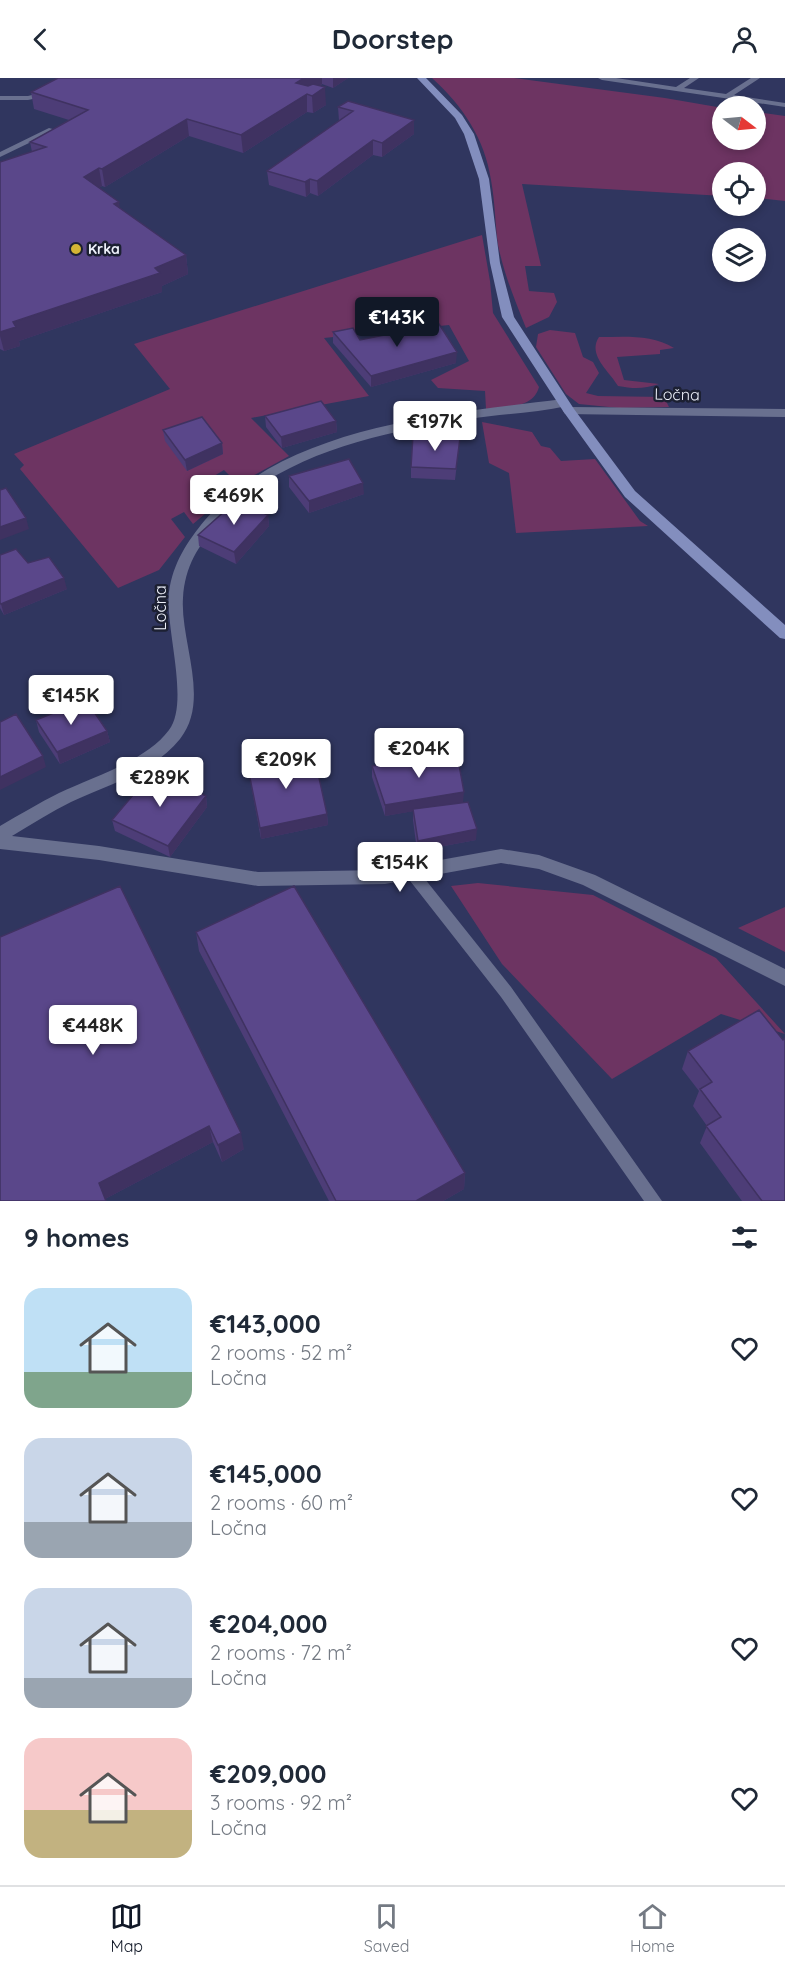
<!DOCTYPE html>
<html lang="en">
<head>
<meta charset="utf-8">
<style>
	body { margin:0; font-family:Quicksand,sans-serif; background:#f2f2f3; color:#1f2937; height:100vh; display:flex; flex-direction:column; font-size:22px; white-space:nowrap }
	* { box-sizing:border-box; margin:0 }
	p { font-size:20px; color:#747a83 }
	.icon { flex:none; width:33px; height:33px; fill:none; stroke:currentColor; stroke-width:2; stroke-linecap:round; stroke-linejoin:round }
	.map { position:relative; height:1123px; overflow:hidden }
	.sheet { display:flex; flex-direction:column; background:#fff; flex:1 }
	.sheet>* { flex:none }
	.needle { width:39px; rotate:106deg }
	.buttons { position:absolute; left:712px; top:18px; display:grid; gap:12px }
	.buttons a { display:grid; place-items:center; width:54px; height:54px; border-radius:50%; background:#fff; box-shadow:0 3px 9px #0003; font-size:30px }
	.price { position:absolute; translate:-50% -51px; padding:0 14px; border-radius:6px; background:#fff; color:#222; font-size:20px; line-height:39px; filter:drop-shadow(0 2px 3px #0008) }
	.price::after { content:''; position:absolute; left:50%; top:36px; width:18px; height:14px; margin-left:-9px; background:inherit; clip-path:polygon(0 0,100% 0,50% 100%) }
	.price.on { background:#111827; color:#fff }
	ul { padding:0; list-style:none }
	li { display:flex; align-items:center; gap:18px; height:150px; padding:0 24px }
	li span { display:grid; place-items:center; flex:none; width:168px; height:120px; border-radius:18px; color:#555 }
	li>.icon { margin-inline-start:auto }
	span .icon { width:72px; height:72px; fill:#fffc; stroke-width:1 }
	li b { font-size:26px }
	h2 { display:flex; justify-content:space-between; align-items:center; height:72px; padding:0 24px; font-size:26px }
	header { display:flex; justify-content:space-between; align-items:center; height:78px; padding:0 24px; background:#fff; font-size:27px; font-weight:800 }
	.menu { display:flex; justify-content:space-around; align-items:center; height:84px; border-top:2px solid #e0e1e3; background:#fff; font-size:16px; color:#747a83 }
	.menu a { display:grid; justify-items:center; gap:3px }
	.menu .on { color:#111827 }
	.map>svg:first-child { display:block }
	.green { fill:#6d3462 }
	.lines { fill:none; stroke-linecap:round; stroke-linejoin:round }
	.lane { fill:#69708f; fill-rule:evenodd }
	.street { fill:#69708f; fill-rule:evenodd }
	.secondary { fill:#838ebe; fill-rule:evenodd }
	.wall { fill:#4d3d77 }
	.shaded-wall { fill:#3f3261 }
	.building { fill:#5a478a; stroke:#3f3261; stroke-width:1.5 }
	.poi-dot { fill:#d4b535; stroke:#1c2032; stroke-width:2 }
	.labels { text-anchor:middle; stroke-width:5; stroke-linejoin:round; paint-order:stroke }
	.far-poi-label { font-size:14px; font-weight:bold; fill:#eef1fb; stroke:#1c2032; text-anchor:start }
	.street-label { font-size:16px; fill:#eef1fb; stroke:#1c2032 }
</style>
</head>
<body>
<header><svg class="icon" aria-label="back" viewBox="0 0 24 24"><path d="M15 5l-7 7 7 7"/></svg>Doorstep<svg class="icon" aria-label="person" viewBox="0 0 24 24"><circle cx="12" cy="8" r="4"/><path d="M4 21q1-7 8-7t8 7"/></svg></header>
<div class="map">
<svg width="785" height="1123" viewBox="0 0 785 1123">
	<rect width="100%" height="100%" fill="#30365f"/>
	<path class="green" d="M432 0H514L665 20 723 30V62H756V34L785 38V123L756 120V94H723V118L522 106 541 188H525L529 213 554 215 557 224 549 239 526 250C515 223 504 196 498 167 495 145 495 123 491 102 485 61 462 27 432 0Z
		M482 157 490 203 493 235 539 309C533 331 505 329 486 331L485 313 438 310 431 302 469 283 449 247 324 260 369 318 251 340 289 378 247 401 232 400 224 392 214 398 227 413 218 425 193 446 184 434 171 441 185 459 159 492 118 510 20 391 24 387 14 376 170 311 134 266Z
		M550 252 575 255 583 279 593 284 599 295 586 315 598 318 664 319 669 329 619 330 579 326 566 316 536 269 538 256Z
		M599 259C625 259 652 256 674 270L660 272V276L617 279 624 302 659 306C644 311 634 311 618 308 609 293 587 277 599 259Z
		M482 344 532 354 541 368 550 370 561 383 595 381 640 443 648 448 516 455 509 395 489 385Z
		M478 805 593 817 716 880 785 956 721 936 612 1001 502 886 451 808Z
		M785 829V874L738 850Z"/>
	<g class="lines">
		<path class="lane" d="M598 0H616L676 9 690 0H699L684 10 726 16 751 0H760L734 17 785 25V29L602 2Z
			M44 14H47V18L28 22H0V18H28Z
			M49 50 56 52 0 79V74Z
			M412 789 417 791 511 909 662 1123H644L501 919 407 799 405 795 407 791Z"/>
		<path class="street" d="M563 321 569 325 567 328C536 335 501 336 469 341 383 354 278 375 219 444 198 468 185 488 183 520 180 564 211 622 180 661 154 694 107 707 71 724 51 734 32 746 12 758L99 768 258 794 385 792 501 771 539 777 595 797 785 891V908L583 807 539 791 501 785 385 806 258 808 99 782 0 771V748C19 737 39 725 59 715 93 699 146 683 169 652 190 624 165 551 169 514 173 485 187 464 205 442 287 347 446 336 563 321Z
			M569 329 785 331V339L565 336 563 333Z"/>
		<path class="secondary" d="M417 0H426L462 37 474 56 489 101 500 185 514 239 574 331 635 413 785 547V561L780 560 625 419 563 333 502 239 490 185 479 101 464 56 455 40Z"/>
	</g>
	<path class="wall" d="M58 0H348L333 10 322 6 320 8 326 27 313 35 307 34 243 75 189 58 105 109 102 108 99 110 120 131 186 177 188 196 162 208V214L19 263 20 268 4 273 0 271V84L32 74 30 64 69 42 34 31 31 14Z
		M348 23 414 56 382 79 373 77 318 118 310 115 306 119 269 107 267 93 339 43 338 29Z
		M333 254 360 262 456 285 371 309 333 265Z
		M265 338 336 343 337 354 282 370 266 349Z
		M163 352 222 365 223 376 187 393 165 363Z
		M460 360 455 402 411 400V389Z
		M289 398 364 416 309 435 289 409Z
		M268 437 269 448 236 486 199 468 198 457Z
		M0 477 28 485 67 511 4 537 0 530Z
		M36 642 107 653 110 664 60 686 39 654Z
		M247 685 327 736 328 747 261 761Z
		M372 688 463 724 476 762 417 773 413 742V733L385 738 372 699Z
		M206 718 207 729 170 779 115 753 112 742Z
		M196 854 465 1095 464 1111 443 1123H329L199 873Z
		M0 859 244 1071 222 1084 213 1064 105 1121Z
		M759 932 785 1123H742L700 1065 707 1048 693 1028 699 1013 682 991 688 973Z"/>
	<path class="shaded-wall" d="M304 0H322V6L297 22 296 5Z
		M333 0H348L333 10Z
		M325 9 326 27 313 35 312 18Z
		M307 16V34L243 75 241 57Z
		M187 41 189 58 105 109 102 91Z
		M414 42V56L382 79V65Z
		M373 62V77L318 118 317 103Z
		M99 90 102 108 87 117 84 99Z
		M310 101V115L306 119 305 104Z
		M119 124 122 142 114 126Z
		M186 177 188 196 162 208V214L19 263 20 268 4 273 0 258V254L13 244 155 190Z
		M457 274 456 285 371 309V298Z
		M336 343 337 354 282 370 281 359Z
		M222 365 223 376 187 393 185 382Z
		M363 405 364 416 309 435V423Z
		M268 437 269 448 236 486 234 474Z
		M26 440 29 451 0 462V449Z
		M64 500 67 511 4 537 1 526Z
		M107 653 110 664 60 686 57 674Z
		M43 678 46 689 0 712V699Z
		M464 714 463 725 385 738V727Z
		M206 718 207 729 170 779 168 768Z
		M327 736 328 747 261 761 260 750Z
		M477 751 476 762 417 773 418 763Z
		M209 1048 213 1064 105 1121 99 1105Z
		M241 1055 244 1071 222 1084 218 1067Z
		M465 1095 464 1111 443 1123H416Z"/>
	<path class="building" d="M58 0H304L296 5 308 8 313 6 325 9 312 18 307 16 241 57 187 41 102 91 99 90 84 99 119 124 114 126 186 177 155 190 160 195 13 244 16 249 0 254V84L46 69 30 64 88 32 31 14Z
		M348 23 414 42 382 65 373 62 317 103 310 101 305 104 267 93 353 33 338 29Z
		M439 246 457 274 371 298 333 254 353 250 360 262Z
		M321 323 336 343 281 359 265 338Z
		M202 339 222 365 185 382 163 352Z
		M413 357 460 360 456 391 411 389Z
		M349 381 363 405 309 423 289 398Z
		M6 410 26 440 0 449V412Z
		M236 423 268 437 234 474 198 457Z
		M16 471 28 485 49 479 64 500 1 526 0 525V477Z
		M86 622 107 653 57 674 36 642Z
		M16 636 43 678 0 699V644Z
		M457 676 464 714 385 727 372 688Z
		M314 677 327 736 260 750 247 685Z
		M154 692 206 718 168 768 112 742Z
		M468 724 477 751 418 763 413 731Z
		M120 808 241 1055 218 1067 209 1048 99 1105 106 1123H0V859Z
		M294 808 465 1095 416 1123H336L196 854Z
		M759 932 783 962 785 960V1123H762L706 1048 721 1039 700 1011 712 1004 688 973Z"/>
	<circle class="poi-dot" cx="76" cy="171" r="6"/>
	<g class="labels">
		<g class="far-poi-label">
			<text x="88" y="176">Krka</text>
		</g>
		<g class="street-label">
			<text transform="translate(677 316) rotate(1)" y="6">Ločna</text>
			<text transform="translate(160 530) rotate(-90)" y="6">Ločna</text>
		</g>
	</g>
</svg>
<div class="buttons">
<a><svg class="needle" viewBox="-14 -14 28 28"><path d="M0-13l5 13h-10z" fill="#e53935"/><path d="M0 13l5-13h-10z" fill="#747a83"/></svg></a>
<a><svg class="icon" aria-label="locate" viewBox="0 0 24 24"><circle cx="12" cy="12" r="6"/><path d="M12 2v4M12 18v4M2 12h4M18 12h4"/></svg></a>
<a><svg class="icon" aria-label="layers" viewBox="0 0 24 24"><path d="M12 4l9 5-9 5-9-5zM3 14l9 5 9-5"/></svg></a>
</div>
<b class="price on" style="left:397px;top:270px">€143K</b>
<b class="price" style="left:435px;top:374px">€197K</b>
<b class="price" style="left:234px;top:448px">€469K</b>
<b class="price" style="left:71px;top:648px">€145K</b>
<b class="price" style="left:419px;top:701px">€204K</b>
<b class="price" style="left:286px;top:712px">€209K</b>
<b class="price" style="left:160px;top:730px">€289K</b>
<b class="price" style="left:400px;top:815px">€154K</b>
<b class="price" style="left:93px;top:978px">€448K</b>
</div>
<section class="sheet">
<h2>9 homes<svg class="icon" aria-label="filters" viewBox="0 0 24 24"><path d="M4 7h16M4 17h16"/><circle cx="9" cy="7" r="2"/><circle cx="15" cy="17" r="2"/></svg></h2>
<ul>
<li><span style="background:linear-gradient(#bfe0f5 70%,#7fa58c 0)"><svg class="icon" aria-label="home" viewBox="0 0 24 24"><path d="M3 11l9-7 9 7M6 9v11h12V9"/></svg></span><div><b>€143,000</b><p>2 rooms · 52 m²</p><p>Ločna</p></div><svg class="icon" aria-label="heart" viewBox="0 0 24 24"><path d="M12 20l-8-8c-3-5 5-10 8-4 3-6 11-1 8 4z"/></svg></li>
<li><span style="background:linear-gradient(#c9d6e8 70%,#9aa5b1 0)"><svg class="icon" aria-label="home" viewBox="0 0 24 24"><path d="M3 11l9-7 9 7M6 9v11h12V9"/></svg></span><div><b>€145,000</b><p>2 rooms · 60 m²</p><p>Ločna</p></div><svg class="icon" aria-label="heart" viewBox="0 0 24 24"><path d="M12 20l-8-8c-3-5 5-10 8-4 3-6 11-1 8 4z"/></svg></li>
<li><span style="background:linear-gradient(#c9d6e8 75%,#9aa5b1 0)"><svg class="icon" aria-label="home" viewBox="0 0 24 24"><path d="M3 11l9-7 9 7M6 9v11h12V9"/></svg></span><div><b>€204,000</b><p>2 rooms · 72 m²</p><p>Ločna</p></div><svg class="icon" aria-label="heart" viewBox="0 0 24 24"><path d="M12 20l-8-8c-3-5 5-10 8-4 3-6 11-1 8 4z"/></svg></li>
<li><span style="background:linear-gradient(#f6c9c9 60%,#c2b280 0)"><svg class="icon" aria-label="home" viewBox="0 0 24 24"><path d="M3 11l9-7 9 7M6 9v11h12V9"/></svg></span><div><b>€209,000</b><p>3 rooms · 92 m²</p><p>Ločna</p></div><svg class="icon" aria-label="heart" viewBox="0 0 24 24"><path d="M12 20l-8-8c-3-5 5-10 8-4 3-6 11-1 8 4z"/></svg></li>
</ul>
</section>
<nav class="menu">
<a class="on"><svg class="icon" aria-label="map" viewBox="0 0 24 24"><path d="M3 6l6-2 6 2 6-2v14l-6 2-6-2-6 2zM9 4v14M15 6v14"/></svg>Map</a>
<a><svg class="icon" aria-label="saved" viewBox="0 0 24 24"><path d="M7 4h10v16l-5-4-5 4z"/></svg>Saved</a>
<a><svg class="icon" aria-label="home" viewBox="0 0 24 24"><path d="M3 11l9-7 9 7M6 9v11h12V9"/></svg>Home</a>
</nav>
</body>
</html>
